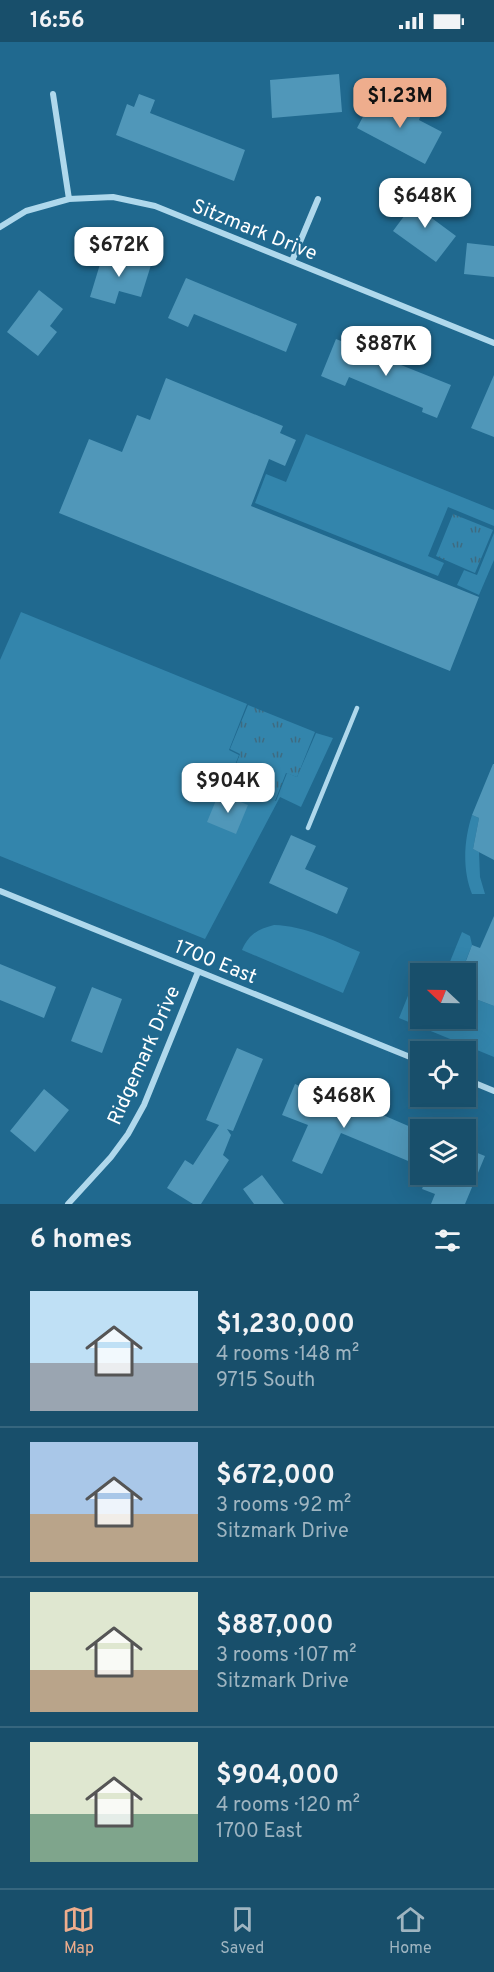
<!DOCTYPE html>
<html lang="en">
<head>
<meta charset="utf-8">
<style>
	body { margin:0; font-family:Overpass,sans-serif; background:#255973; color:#f1f3f6; height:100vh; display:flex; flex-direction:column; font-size:22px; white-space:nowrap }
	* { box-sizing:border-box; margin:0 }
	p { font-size:20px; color:#9fb5c1 }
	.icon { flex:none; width:33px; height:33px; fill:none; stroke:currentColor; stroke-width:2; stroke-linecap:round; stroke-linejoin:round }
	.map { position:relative; height:1162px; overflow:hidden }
	.side { display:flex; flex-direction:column; background:#184f6b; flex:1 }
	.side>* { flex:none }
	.needle { width:39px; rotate:292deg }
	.controls { position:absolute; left:410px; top:921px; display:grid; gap:12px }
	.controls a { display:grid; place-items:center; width:66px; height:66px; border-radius:0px; background:#184f6b; box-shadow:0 6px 24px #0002,0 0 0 2px #36667e; font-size:30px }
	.price { position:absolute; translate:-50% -51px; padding:0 14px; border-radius:12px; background:#fff; color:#222; font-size:20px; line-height:39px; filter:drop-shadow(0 2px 3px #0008) }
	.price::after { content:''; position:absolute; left:50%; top:36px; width:18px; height:14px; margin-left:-9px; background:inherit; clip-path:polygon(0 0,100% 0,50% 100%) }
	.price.on { background:#eead8d; color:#111 }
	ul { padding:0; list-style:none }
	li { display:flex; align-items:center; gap:18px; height:150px; padding:0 30px }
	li+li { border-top:2px solid #36667e }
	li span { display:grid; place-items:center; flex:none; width:168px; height:120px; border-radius:0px; color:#555 }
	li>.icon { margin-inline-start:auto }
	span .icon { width:72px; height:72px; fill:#fffc; stroke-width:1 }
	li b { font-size:26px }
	h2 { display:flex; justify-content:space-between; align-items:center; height:72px; padding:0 30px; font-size:26px }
	.status { display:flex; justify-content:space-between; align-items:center; height:42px; padding:0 30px; background:#184f6b; direction:ltr }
	.status svg { height:16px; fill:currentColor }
	.tab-bar { display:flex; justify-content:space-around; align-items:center; height:84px; border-top:2px solid #36667e; background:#184f6b; font-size:16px; color:#9fb5c1 }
	.tab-bar a { display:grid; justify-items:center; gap:3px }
	.tab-bar .on { color:#eead8d }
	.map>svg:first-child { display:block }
	.green { fill:#3385ac }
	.park { fill:url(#park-tufts) }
	.building { fill:#5097b9 }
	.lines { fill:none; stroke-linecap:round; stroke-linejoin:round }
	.lane { stroke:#afd8ec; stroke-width:4.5 }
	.street { stroke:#afd8ec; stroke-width:6 }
	.labels { text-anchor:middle; stroke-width:4.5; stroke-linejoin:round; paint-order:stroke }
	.street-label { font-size:20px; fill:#fff; stroke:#20698f }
</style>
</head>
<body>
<div class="status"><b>16:56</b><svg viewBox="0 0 49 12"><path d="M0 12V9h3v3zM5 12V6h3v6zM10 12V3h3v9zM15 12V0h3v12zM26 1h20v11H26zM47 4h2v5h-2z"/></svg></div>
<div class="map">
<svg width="494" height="1162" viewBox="0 0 494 1162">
	<defs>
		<pattern id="park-tufts" width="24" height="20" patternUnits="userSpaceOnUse" patternTransform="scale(1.5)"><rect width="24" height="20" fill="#3385ac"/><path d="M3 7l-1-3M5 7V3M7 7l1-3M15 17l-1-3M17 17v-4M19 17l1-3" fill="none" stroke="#3e6b81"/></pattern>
	</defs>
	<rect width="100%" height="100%" fill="#20698f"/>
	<path class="green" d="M306 392 494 468V484L448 465 428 514 444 521 438 534 255 461 266 432 286 440Z
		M494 491V518L479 553 457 543 464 528 477 533Z
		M21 570 247 662 229 708 239 713 228 741 276 759 287 731 297 735 316 691 333 696 301 765 280 755 205 897 0 814V618Z
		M472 773 479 776 473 807 479 810 480 835 485 852H472C462 827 464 798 472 773Z
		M274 883C305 884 332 898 360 910L343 951 242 908C249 892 258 887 274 883Z
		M462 890 470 894 472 903 461 931 445 932Z
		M418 929 424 931 420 932V976H465V953L494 964V1015L399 976Z"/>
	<path class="park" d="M453 472 493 488 475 531 436 514Z
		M248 663 315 690 297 735 286 731 275 759 229 740 240 712 230 707Z"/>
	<path class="building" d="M339 32 342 70 272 76 270 38Z
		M139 52 155 58 150 71 245 108 234 139 116 93 127 62 134 65Z
		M375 52 392 61 394 59 421 73 419 78 442 90 425 122 357 86Z
		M422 150 437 162 429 174 456 194 436 220 393 189Z
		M467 201 494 204V235L464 232Z
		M104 209 151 223 141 255 119 249 115 262 90 255Z
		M186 236 297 282 286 310 194 272 188 285 168 276Z
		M39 248 63 267 50 284 57 290 38 314 7 290Z
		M336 297 451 343 437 376 422 370 423 366 349 335 345 344 321 334Z
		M494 333V395L471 386Z
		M166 336 283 384 280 391 296 398 285 424 269 417 251 464 479 555 450 629 59 471 89 397 122 410 137 373 150 378Z
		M493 722H494V818L473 807 479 776 472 773Z
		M219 751 248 763 236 792 207 780Z
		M291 793 316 804 305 827 348 846 337 872 269 841Z
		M494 874V964L465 953V932H461L472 903 480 906Z
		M0 922 56 945 44 976 0 958Z
		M92 945 122 957 102 1011 71 999Z
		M237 1006 263 1017 233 1089 227 1087 231 1093 223 1113 229 1118 201 1162H193L167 1146 185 1118 193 1123 219 1083 206 1078Z
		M295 1042 367 1072 369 1067 420 1089V1103L413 1121 341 1091 322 1132 292 1119 308 1083 282 1073Z
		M44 1047 69 1068 35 1110 10 1089Z
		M465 1106 485 1114 465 1162H431L435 1152 422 1147 428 1132H465Z
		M262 1133 284 1162H254L243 1147Z"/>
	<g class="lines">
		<path class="lane" d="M308 786 357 666"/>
		<path class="street" d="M53 52 69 157
			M0 185 26 169 69 157 113 155 155 164 494 301
			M292 219 318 157
			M0 849 420 1019
			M465 1037 494 1049
			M68 1162 111 1115 128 1092 144 1063 198 930"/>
	</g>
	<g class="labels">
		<g class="street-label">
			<text transform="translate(255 187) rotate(22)" y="7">Sitzmark Drive</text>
			<text transform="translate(216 919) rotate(22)" y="7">1700 East</text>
			<text transform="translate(143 1013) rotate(-66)" y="7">Ridgemark Drive</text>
		</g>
	</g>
</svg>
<div class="controls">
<a><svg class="needle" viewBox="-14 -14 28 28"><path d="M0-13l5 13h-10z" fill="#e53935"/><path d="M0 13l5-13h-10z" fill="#9fb5c1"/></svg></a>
<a><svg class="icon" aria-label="locate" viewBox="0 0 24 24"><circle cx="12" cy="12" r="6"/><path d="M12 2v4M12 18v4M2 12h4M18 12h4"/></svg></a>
<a><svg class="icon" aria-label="layers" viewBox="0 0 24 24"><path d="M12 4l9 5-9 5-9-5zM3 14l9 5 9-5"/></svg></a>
</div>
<b class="price on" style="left:400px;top:87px">$1.23M</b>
<b class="price" style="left:425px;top:187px">$648K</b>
<b class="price" style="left:119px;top:236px">$672K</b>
<b class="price" style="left:386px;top:335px">$887K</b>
<b class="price" style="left:228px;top:772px">$904K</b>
<b class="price" style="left:344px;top:1087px">$468K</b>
</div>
<section class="side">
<h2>6 homes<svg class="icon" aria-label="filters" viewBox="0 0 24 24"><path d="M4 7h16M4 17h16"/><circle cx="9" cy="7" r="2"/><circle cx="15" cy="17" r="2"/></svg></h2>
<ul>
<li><span style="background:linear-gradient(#bfe0f5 60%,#9aa5b1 0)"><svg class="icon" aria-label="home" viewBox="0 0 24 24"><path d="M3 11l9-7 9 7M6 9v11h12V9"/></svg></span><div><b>$1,230,000</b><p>4 rooms · 148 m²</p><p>9715 South</p></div></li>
<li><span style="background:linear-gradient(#a9c7e8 60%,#b9a48a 0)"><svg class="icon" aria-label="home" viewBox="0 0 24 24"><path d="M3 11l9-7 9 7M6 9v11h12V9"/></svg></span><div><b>$672,000</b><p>3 rooms · 92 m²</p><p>Sitzmark Drive</p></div></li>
<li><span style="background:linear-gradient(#dfe7d0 65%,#b9a48a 0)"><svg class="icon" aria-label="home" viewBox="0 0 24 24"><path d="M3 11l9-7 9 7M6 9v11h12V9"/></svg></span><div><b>$887,000</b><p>3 rooms · 107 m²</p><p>Sitzmark Drive</p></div></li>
<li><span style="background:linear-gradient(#dfe7d0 60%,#7fa58c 0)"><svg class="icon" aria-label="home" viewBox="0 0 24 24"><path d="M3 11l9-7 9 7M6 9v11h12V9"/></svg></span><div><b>$904,000</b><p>4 rooms · 120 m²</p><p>1700 East</p></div></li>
</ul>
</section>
<nav class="tab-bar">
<a class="on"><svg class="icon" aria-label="map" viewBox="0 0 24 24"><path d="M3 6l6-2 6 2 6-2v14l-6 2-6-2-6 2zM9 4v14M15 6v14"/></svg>Map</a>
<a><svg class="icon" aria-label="saved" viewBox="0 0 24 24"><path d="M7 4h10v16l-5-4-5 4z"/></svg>Saved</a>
<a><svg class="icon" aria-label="home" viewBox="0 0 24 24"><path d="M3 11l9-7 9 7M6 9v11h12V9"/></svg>Home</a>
</nav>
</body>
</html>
